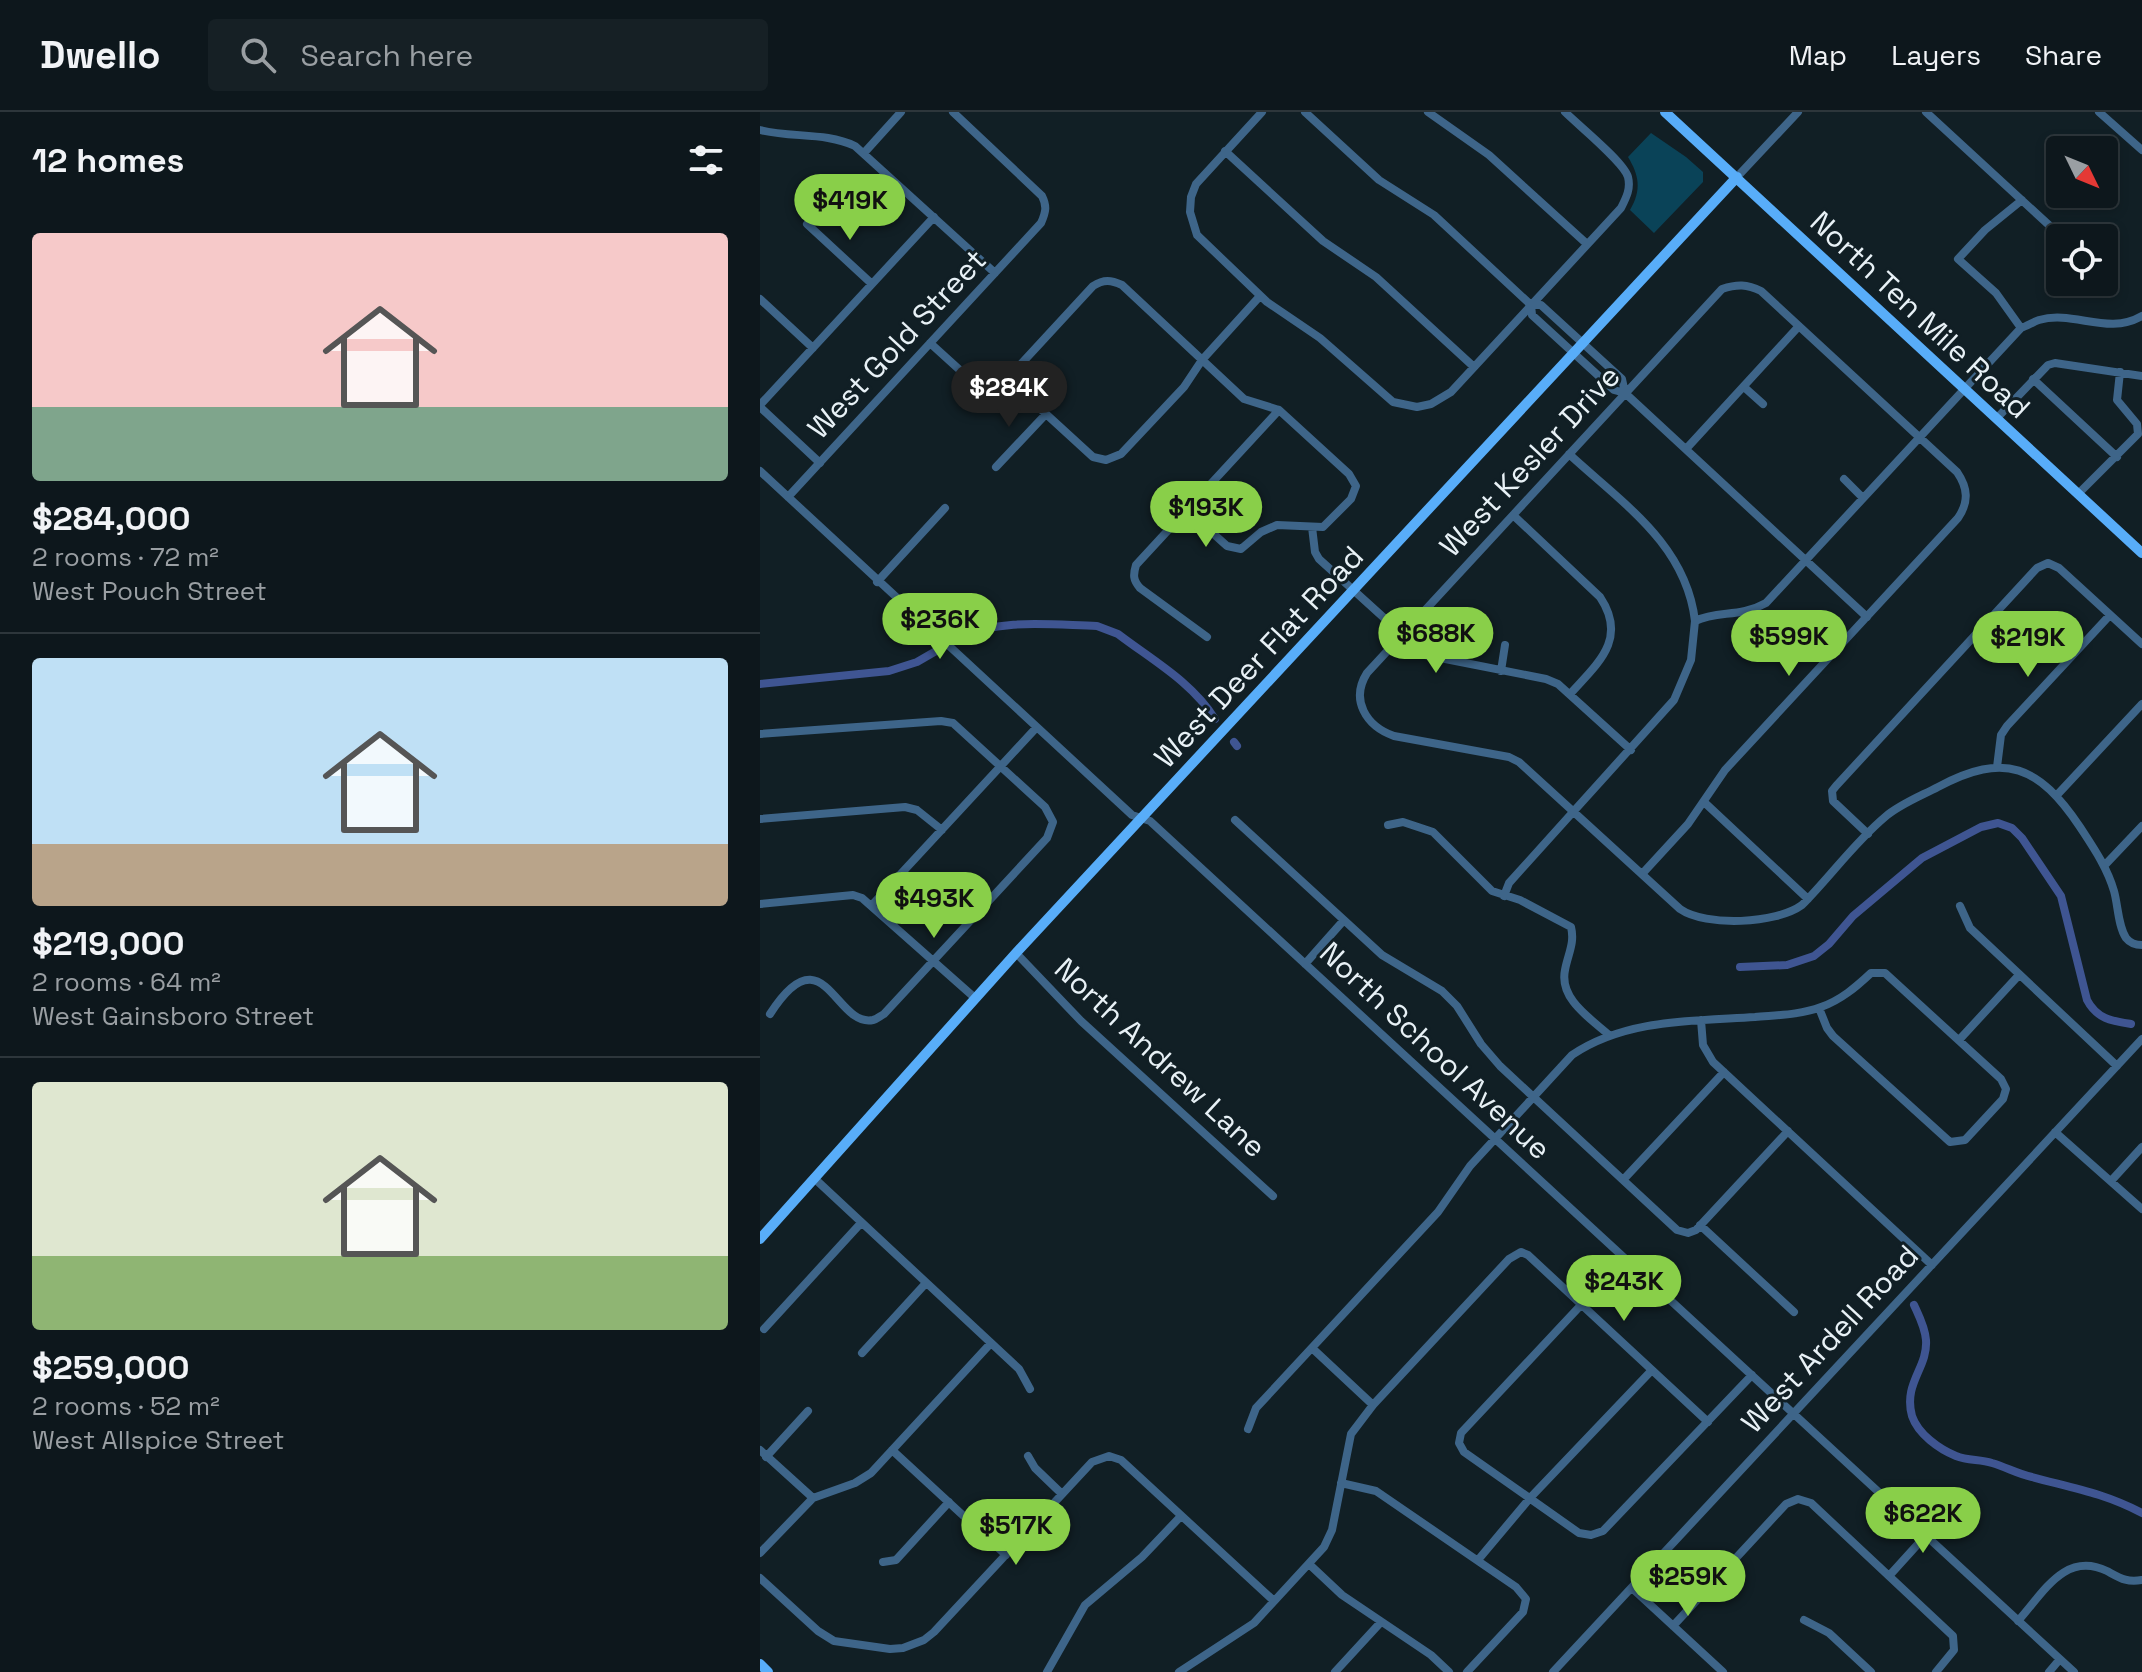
<!DOCTYPE html>
<html lang="en">
<head>
<meta charset="utf-8">
<style>
	body { margin:0; font-family:"Space Grotesk",sans-serif; background:#162025; color:#f1f3f6; height:100vh; display:flex; flex-direction:column; font-size:30px; white-space:nowrap }
	* { box-sizing:border-box; margin:0 }
	p { font-size:26px; color:#9a9fa3 }
	.icon { flex:none; width:44px; height:44px; fill:none; stroke:currentColor; stroke-width:2; stroke-linecap:round; stroke-linejoin:round }
	.map { position:relative; flex:1; overflow:hidden }
	.drawer { display:flex; flex-direction:column; background:#0d171c; width:760px }
	.drawer>* { flex:none }
	.needle { width:52px; rotate:133deg }
	.fabs { position:absolute; left:1286px; top:24px; display:grid; gap:16px }
	.fabs a { display:grid; place-items:center; width:72px; height:72px; border-radius:8px; background:#0d171c; box-shadow:0 4px 12px #0003,0 0 0 2px #2d363b; font-size:40px }
	.price { position:absolute; translate:-50% -68px; padding:0 18px; border-radius:28px; background:#89cf49; color:#111; font-size:26px; line-height:52px; filter:drop-shadow(0 2px 4px #0008) }
	.price::after { content:''; position:absolute; left:50%; top:48px; width:24px; height:18px; margin-left:-12px; background:inherit; clip-path:polygon(0 0,100% 0,50% 100%) }
	.price.current { background:#222; color:#fff }
	ul { padding:0; list-style:none }
	li { display:grid; align-content:center; gap:16px; height:424px; padding:0 32px }
	li+li { border-top:2px solid #2d363b }
	li span { display:grid; place-items:center; height:248px; border-radius:8px; color:#555 }
	li>.icon { margin-inline-start:auto }
	span .icon { width:144px; height:144px; fill:#fffc; stroke-width:1 }
	li b { font-size:34px }
	h2 { display:flex; justify-content:space-between; align-items:center; height:96px; padding:0 32px; font-size:34px }
	header { display:flex; align-items:center; gap:48px; box-sizing:border-box; height:112px; padding:0 40px; background:#0d171c; border-bottom:2px solid #2d363b }
	header strong { font-size:38px }
	nav { display:flex; gap:44px; margin-inline-start:auto; font-size:28px }
	.search { width:560px; height:72px; background:#162025; display:flex; align-items:center; gap:20px; box-sizing:border-box; padding:0 28px; border-radius:8px; color:#9a9fa3; font-size:30px }
	main { display:flex; flex:1; min-height:0 }
	.map>svg:first-child { display:block }
	.green { fill:#0a4358 }
	.lines { fill:none; stroke-linecap:round; stroke-linejoin:round }
	.canal { stroke:#3f5592; stroke-width:8 }
	.minor { stroke:#3e6589; stroke-width:8 }
	.major { stroke:#58adf9; stroke-width:10 }
	.labels { text-anchor:middle; stroke-width:6; stroke-linejoin:round; paint-order:stroke }
	.street-label { font-size:30px; fill:#e8f1f6; stroke:#111f25 }
</style>
</head>
<body>
<header>
<strong>Dwello</strong>
<div class="search"><svg class="icon" aria-label="search" viewBox="0 0 24 24"><circle cx="10" cy="10" r="6"/><path d="M15 15l6 6"/></svg>Search here</div>
<nav><a>Map</a><a>Layers</a><a>Share</a></nav>
</header>
<main>
<section class="drawer">
<h2>12 homes<svg class="icon" aria-label="filters" viewBox="0 0 24 24"><path d="M4 7h16M4 17h16"/><circle cx="9" cy="7" r="2"/><circle cx="15" cy="17" r="2"/></svg></h2>
<ul>
<li><span style="background:linear-gradient(#f6c9c9 70%,#7fa58c 0)"><svg class="icon" aria-label="home" viewBox="0 0 24 24"><path d="M3 11l9-7 9 7M6 9v11h12V9"/></svg></span><div><b>$284,000</b><p>2 rooms · 72 m²</p><p>West Pouch Street</p></div></li>
<li><span style="background:linear-gradient(#bfe0f5 75%,#b9a48a 0)"><svg class="icon" aria-label="home" viewBox="0 0 24 24"><path d="M3 11l9-7 9 7M6 9v11h12V9"/></svg></span><div><b>$219,000</b><p>2 rooms · 64 m²</p><p>West Gainsboro Street</p></div></li>
<li><span style="background:linear-gradient(#dfe7d0 70%,#8fb573 0)"><svg class="icon" aria-label="home" viewBox="0 0 24 24"><path d="M3 11l9-7 9 7M6 9v11h12V9"/></svg></span><div><b>$259,000</b><p>2 rooms · 52 m²</p><p>West Allspice Street</p></div></li>
</ul>
</section>
<div class="map">
<svg width="1382" height="1560" viewBox="0 0 1382 1560">
	<rect width="100%" height="100%" fill="#111f25"/>
	<path class="green" d="M891 21 926 45 943 60V70L894 121 870 98C882 78 879 63 868 45Z"/>
	<g class="lines">
		<path class="canal" d="M198 526C239 506 292 513 337 514L358 522C392 548 432 570 455 607
			M0 572 129 559 157 550 176 539
			M474 630 477 634
			M980 855 1027 853 1054 844 1069 832 1093 804 1162 746 1221 715 1238 711 1252 716 1262 726 1301 784 1327 888C1337 907 1352 909 1371 912
			M1154 1193C1159 1204 1165 1215 1166 1228 1168 1256 1143 1271 1152 1304 1158 1322 1179 1337 1196 1344 1208 1349 1220 1347 1232 1351 1246 1355 1258 1362 1272 1365 1313 1376 1344 1381 1382 1401"/>
		<path class="minor" d="M502 0 436 72 431 85 430 100 437 123 507 190 560 226 633 290 657 295 671 292 691 280 861 96C866 86 871 77 868 65 864 50 818 13 805 0
			M545 0 619 68 674 103 771 193
			M668 0 729 43 827 132
			M1166 0 1303 126
			M1339 0 1382 38
			M0 18C31 26 66 20 95 34L235 161
			M465 39 563 129 616 165 714 255
			M104 41 141 0
			M977 65 1038 0
			M47 112 112 172
			M0 187 53 236
			M1261 216 1236 181 1198 147 1225 118 1262 88
			M170 231 213 270 224 276 254 280 274 291 333 345 346 348 361 342 424 275 442 248 500 184
			M1273 267 1357 345
			M984 275 1003 292
			M254 280 257 259 261 252 333 174C344 167 351 168 362 173L484 287 519 298 589 362 596 374 591 387 563 415 517 413 501 420 481 437 467 434 427 398
			M865 281 862 267 781 193H771L772 203 854 278 865 281 1107 505
			M0 293 174 105
			M0 295 60 351
			M1237 306 1288 253 1295 251 1382 264
			M926 337 1039 214
			M809 342C862 391 926 432 935 509
			M236 355 286 302
			M0 359 372 703 390 709 1314 1560
			M1084 367 1103 386
			M1318 382 1378 322 1377 312 1357 288 1360 260
			M28 385 281 111C286 100 287 94 282 84L193 0
			M753 403 840 485C868 527 838 551 810 582
			M552 415 555 440 559 447 665 543 786 567 798 572 871 638
			M117 470 185 396
			M447 525 380 476C373 468 373 463 376 453L519 298
			M741 559 745 533
			M0 622 181 609 193 611 285 695 293 710 287 726 124 902C120 904 117 907 113 908 75 916 64 818 10 902
			M1237 655 1241 623 1247 614 1350 503
			M1297 683 1382 592
			M944 690 1048 787
			M0 707 145 695 157 698 182 718
			M475 708 622 843 682 879 697 894 721 932 740 954 917 1118 928 1121 936 1118 1028 1019
			M628 713 643 710 673 720 732 779 760 788 811 815C815 831 808 842 805 858 799 887 830 906 849 923
			M1108 722 1073 689 1072 679 1076 674 1277 456 1288 451 1299 456 1382 532
			M1344 754 1382 714
			M882 762 928 712 965 658 1198 406C1209 390 1208 376 1197 360L1001 179C987 172 977 172 962 177L607 561C590 588 606 614 634 624L749 645 759 650 920 797C946 815 1016 812 1042 793 1070 765 1094 731 1125 705 1140 692 1161 684 1178 675 1245 639 1279 654 1320 715 1333 735 1347 755 1354 779 1358 793 1358 814 1366 826 1370 831 1376 833 1382 833
			M744 784 749 771 914 588 931 548 935 509C959 498 979 506 1006 491L1261 216C1267 214 1273 210 1279 208 1314 198 1348 224 1382 204
			M0 792 93 783 102 786 215 886
			M112 793 276 616
			M1200 794 1210 816 1357 954
			M256 841 321 909 513 1084
			M545 852 584 808
			M941 908 943 933 953 950 1172 1153
			M1199 928 1259 863
			M1295 1020 1382 1097
			M54 1066 259 1257 270 1277
			M863 1068 964 960
			M1351 1069 1382 1035
			M940 1113 1034 1200
			M821 1193 701 1321 699 1331 704 1340 819 1421 831 1423 843 1419 992 1263
			M4 1217 101 1111
			M552 1236 613 1293
			M102 1241 166 1171
			M488 1317 496 1296 678 1100 710 1054 812 943C865 907 932 909 995 905 1017 903 1040 903 1061 895 1081 888 1096 875 1111 861H1125L1241 967 1246 977 1243 987 1205 1028 1190 1030 1073 924 1067 916 1059 896
			M0 1338 53 1386
			M132 1338 246 1443
			M268 1344 275 1356 302 1382
			M6 1345 48 1299
			M581 1371 616 1379 756 1475 766 1487 763 1500 707 1560
			M0 1441 53 1386 95 1371 111 1361 231 1231
			M718 1448 770 1386 892 1258
			M123 1450 136 1448 189 1390
			M549 1452 582 1483 671 1543 689 1560
			M1129 1464 1196 1390
			M0 1466 58 1519 74 1529 130 1537 143 1536 164 1528 174 1520 332 1350 349 1344 361 1348 514 1489
			M872 1476 963 1560
			M1044 1508 1069 1521 1111 1560
			M1258 1509C1284 1480 1305 1439 1347 1459 1360 1466 1367 1471 1382 1468
			M913 1514 1026 1392 1038 1387 1051 1391 1193 1524 1194 1538 1176 1560
			M287 1560 325 1493 382 1445 421 1404
			M419 1560 494 1511 564 1435 572 1418 591 1322 613 1293 749 1147 761 1140 768 1143 948 1310
			M575 1560 621 1510
			M793 1560 1382 927
			M1289 1560 1300 1547"/>
		<path class="major" d="M905 0 1382 441
			M0 1127 256 841 977 65
			M0 1552 8 1560"/>
	</g>
	<g class="labels">
		<g class="street-label">
			<text transform="translate(1160 203) rotate(43)" y="10">North Ten Mile Road</text>
			<text transform="translate(137 232) rotate(-47)" y="10">West Gold Street</text>
			<text transform="translate(770 349) rotate(-47)" y="10">West Kesler Drive</text>
			<text transform="translate(499 545) rotate(-47)" y="10">West Deer Flat Road</text>
			<text transform="translate(675 939) rotate(43)" y="10">North School Avenue</text>
			<text transform="translate(400 946) rotate(43)" y="10">North Andrew Lane</text>
			<text transform="translate(1070 1227) rotate(-47)" y="10">West Ardell Road</text>
		</g>
	</g>
</svg>
<div class="fabs">
<a><svg class="needle" viewBox="-14 -14 28 28"><path d="M0-13l5 13h-10z" fill="#e53935"/><path d="M0 13l5-13h-10z" fill="#9a9fa3"/></svg></a>
<a><svg class="icon" aria-label="locate" viewBox="0 0 24 24"><circle cx="12" cy="12" r="6"/><path d="M12 2v4M12 18v4M2 12h4M18 12h4"/></svg></a>
</div>
<b class="price" style="left:90px;top:130px">$419K</b>
<b class="price current" style="left:249px;top:317px">$284K</b>
<b class="price" style="left:446px;top:437px">$193K</b>
<b class="price" style="left:180px;top:549px">$236K</b>
<b class="price" style="left:676px;top:563px">$688K</b>
<b class="price" style="left:1029px;top:566px">$599K</b>
<b class="price" style="left:1268px;top:567px">$219K</b>
<b class="price" style="left:174px;top:828px">$493K</b>
<b class="price" style="left:864px;top:1211px">$243K</b>
<b class="price" style="left:1163px;top:1443px">$622K</b>
<b class="price" style="left:256px;top:1455px">$517K</b>
<b class="price" style="left:928px;top:1506px">$259K</b>
</div>
</main>
</body>
</html>
